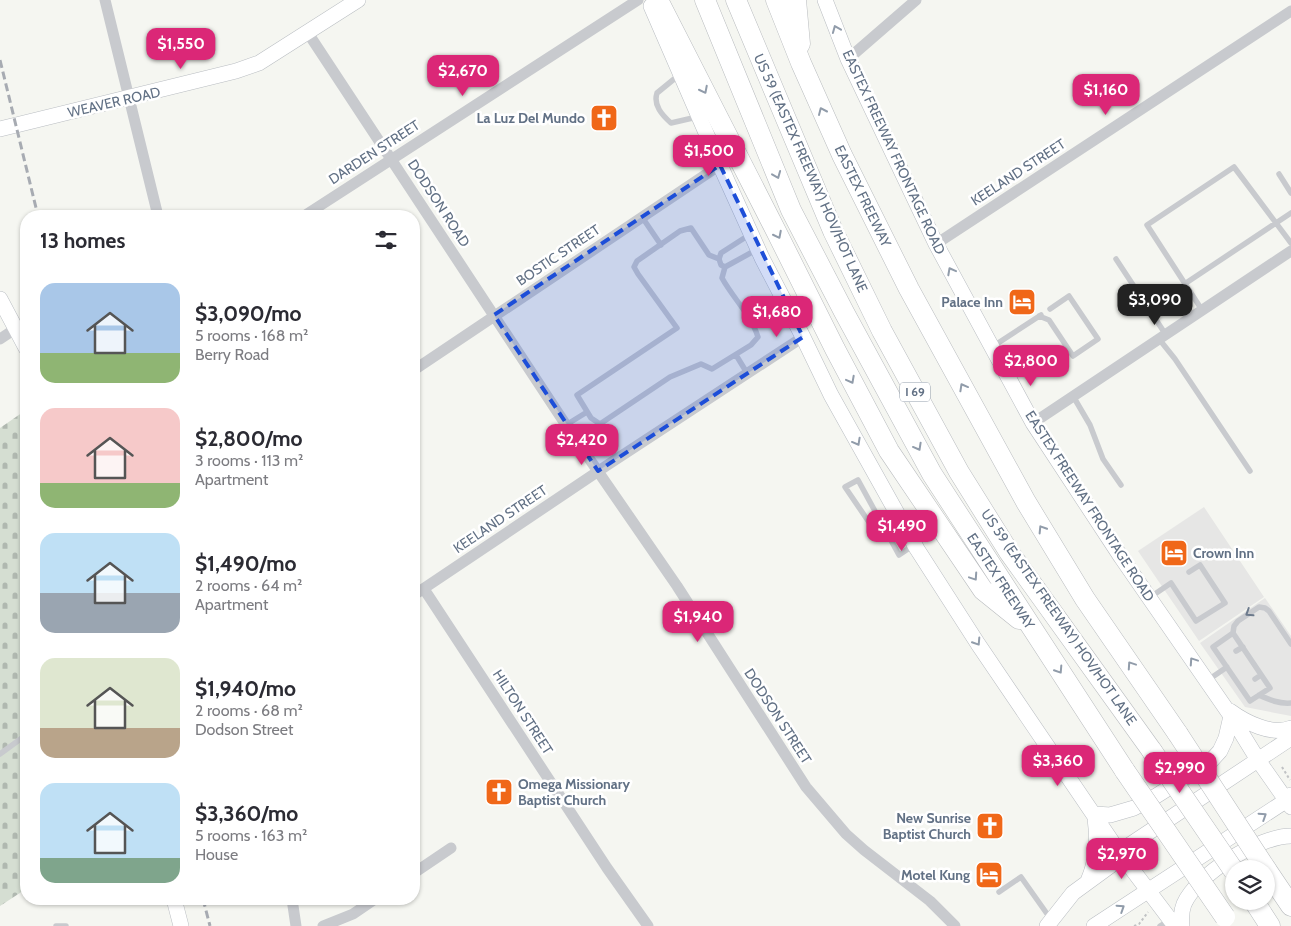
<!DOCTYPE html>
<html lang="en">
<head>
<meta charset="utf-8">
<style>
	body { margin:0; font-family:Cabin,sans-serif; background:#f2f2f3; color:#2b2b33; height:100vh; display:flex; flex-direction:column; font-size:19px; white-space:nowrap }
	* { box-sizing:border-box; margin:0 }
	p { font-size:16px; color:#7c7c81 }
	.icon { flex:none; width:28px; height:28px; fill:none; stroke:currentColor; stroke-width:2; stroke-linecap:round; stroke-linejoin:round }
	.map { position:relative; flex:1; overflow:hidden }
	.side { position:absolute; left:20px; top:210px; width:400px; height:695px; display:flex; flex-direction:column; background:#fff; border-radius:20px; box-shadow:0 1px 4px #0004 }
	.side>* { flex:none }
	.controls { position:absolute; left:1225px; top:860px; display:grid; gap:10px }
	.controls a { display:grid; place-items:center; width:50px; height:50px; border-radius:50%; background:#fff; box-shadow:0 1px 4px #0004; font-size:25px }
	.price { position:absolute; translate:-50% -42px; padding:0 11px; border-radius:10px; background:#db2777; color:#fff; font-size:16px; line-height:32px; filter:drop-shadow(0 1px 2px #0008) }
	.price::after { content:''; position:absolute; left:50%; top:30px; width:15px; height:11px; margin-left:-8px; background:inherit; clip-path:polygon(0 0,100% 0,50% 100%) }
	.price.active { background:#222; color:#fff }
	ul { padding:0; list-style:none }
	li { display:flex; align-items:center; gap:15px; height:125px; padding:0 20px }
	li span { display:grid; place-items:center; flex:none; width:140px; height:100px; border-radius:15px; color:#555 }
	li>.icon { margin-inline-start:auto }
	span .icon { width:60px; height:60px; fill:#fffc; stroke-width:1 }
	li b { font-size:21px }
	h2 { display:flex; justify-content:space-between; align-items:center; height:60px; padding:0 20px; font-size:21px }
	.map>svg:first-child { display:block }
	.built { fill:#e6e6e5 }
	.cemetery { fill:url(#cemetery-stones) }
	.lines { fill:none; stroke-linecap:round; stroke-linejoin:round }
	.secondary-casing { stroke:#b9bdc2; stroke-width:16 }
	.highway-casing { stroke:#b9bcbf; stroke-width:21 }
	.path { stroke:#c0c2c4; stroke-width:2; stroke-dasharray:2.5 2.5; stroke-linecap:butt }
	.lane { stroke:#c8cace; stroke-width:5.5 }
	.street { stroke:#c8cace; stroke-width:11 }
	.secondary { stroke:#fff; stroke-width:15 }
	.highway { stroke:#fff; stroke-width:20 }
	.rail { stroke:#a7abb2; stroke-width:3; stroke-dasharray:8 4; stroke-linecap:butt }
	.highway-bridge-casing { stroke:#b9bcbf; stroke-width:21; stroke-linecap:butt }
	.highway-bridge { stroke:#fff; stroke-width:20 }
	.oneway { stroke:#919caa }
	.oneway2 { stroke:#6c7a8c }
	.marked { fill:#1d4ed8; fill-opacity:0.2; stroke:#1d4ed8; stroke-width:4; stroke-dasharray:10 6; stroke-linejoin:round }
	.labels { text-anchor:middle; stroke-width:5; stroke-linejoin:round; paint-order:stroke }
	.shield { fill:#fff; stroke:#919caa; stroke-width:1 }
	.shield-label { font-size:12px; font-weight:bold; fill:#627185 }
	.street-label { font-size:14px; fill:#627185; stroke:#fff }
	.poi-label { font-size:14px; font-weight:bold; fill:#627185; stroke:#fff; text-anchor:end }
</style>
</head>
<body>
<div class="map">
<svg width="1291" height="926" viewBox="0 0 1291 926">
	<defs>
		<pattern id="cemetery-stones" width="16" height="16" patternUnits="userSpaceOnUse" patternTransform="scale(1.25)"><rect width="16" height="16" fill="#d5ded2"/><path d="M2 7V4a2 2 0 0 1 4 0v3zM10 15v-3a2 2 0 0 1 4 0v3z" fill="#b0b8b0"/></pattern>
	</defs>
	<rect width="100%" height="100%" fill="#f5f6f1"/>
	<path class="built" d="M1204 507 1264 597 1199 641 1138 551Z
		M1265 598 1291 636V716L1245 707 1200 643Z"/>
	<path class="cemetery" d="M26 410V889L0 906V428Z"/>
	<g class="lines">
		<defs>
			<path id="secondary" d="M825 0 848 59 936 244 1033 423 1121 557 1231 716 1258 760 1291 807
				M651 6 720 165 762 258 803 337 831 395 917 549 978 644 1119 852 1175 926
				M0 129 236 71 259 63 358 0
				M0 299 26 348
				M1230 711C1245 722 1272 736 1291 728
				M1095 814 1110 815 1134 808 1156 796 1210 762 1220 751 1226 738 1231 716
				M1088 881C1097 860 1098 841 1095 818
				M174 899 181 926
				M1047 926 1073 893 1110 866 1119 852 1291 738
				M1094 926 1287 800 1291 795
				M1182 926C1181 917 1181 912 1184 904 1197 874 1259 836 1291 836"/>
			<path id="highway" d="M658 0 777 233 835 349 889 451 983 590 1019 619
				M705 0 791 210 844 312 932 474 1125 771
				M736 0 833 231 882 331 959 472 1009 552 1152 751
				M776 0 801 63 842 155 909 289 1026 502 1085 599 1178 734
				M796 0 800 44
				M1266 869 1291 906
				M1254 901 1270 926"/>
		</defs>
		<use href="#secondary" class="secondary-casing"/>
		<use href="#highway" class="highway-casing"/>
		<path class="path" d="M1282 767 1290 780
			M1134 926 1139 924 1148 912"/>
		<path class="lane" d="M679 75 657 93C653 105 662 115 671 123L697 117
			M1279 174 1291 193
			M642 217 661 245
			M719 259 721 253 749 235
			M1116 259 1166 335
			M725 267 721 265 719 259 709 255 691 228 680 231 637 261 634 267 638 274 677 328 577 395 591 418 600 424 670 377 701 364 712 369 751 345 758 337C751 315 733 298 722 278L725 267 756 250
			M1186 283 1291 213
			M1202 310 1147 225 1234 167 1291 243
			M1039 316 1049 320 1073 356 1098 339 1069 296 1050 309
			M1159 339 1175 359 1250 471
			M992 347 1041 315
			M736 355 747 373
			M1073 396 1090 425 1103 459 1121 485
			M566 425 587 412
			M899 521 885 530 875 531 845 487 858 480 899 555 914 545
			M1149 598 1171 583 1196 621 1225 603 1200 565 1189 572
			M1233 633 1213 647 1250 701 1270 688 1233 633 1234 626 1238 621 1259 607 1265 608 1269 611 1291 644
			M1236 651 1243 647
			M1255 679 1261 675
			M1208 680 1227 667
			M1259 695C1270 700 1279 704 1291 703
			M0 754 26 735
			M999 892 1021 877 1050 918
			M56 926H66
			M1160 926 1170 920"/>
		<path class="street" d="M105 0 158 216
			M308 33 566 425 677 586 806 787 846 834 864 850 930 901 955 926
			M848 59 916 0
			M304 216 638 0
			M936 244 1291 11
			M0 339 15 329
			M414 370 720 165
			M1033 423 1291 251
			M424 589 607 868 648 926
			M414 595 609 464 803 337
			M414 873 451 848
			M292 899 296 926
			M323 926 353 914 375 899"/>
		<use href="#secondary" class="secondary"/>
		<use href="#highway" class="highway"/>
		<path class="rail" d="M0 60 38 216
			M203 899 210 926"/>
		<defs>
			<path id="highway-bridge" d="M1178 734 1266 869
				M1152 751 1234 871
				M1125 771 1225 917"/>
		</defs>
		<use href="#highway-bridge" class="highway-bridge-casing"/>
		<use href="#highway-bridge" class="highway-bridge"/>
	</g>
	<defs><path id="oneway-chevron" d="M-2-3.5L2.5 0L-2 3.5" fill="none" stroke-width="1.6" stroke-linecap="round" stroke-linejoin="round" transform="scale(1.25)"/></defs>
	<g class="oneway">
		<use href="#oneway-chevron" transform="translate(836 29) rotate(-112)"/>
		<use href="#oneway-chevron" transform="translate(704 90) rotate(63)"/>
		<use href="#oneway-chevron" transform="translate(822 111) rotate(-114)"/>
		<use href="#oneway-chevron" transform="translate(777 175) rotate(68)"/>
		<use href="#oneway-chevron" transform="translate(778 235) rotate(63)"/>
		<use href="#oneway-chevron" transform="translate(951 271) rotate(-118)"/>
		<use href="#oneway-chevron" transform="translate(851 380) rotate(62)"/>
		<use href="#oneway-chevron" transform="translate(963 387) rotate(-119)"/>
		<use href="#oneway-chevron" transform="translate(857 442) rotate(61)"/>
		<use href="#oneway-chevron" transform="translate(918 447) rotate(61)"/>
		<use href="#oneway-chevron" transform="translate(1042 529) rotate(-122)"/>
		<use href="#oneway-chevron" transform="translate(974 577) rotate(56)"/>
		<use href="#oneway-chevron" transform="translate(977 642) rotate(57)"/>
		<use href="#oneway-chevron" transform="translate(1193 661) rotate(-124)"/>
		<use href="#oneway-chevron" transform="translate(1131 665) rotate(-124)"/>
		<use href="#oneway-chevron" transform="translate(1059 670) rotate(57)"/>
		<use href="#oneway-chevron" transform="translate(1263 816) rotate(-33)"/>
		<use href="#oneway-chevron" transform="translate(1121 908) rotate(-33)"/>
	</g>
	<use class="oneway2" href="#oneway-chevron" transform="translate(1249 613) rotate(147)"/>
	<path class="marked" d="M720 165 803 337 598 471 494 315Z"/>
	<defs>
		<symbol id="church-square" viewBox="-11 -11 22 22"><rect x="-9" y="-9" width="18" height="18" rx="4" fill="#f06718" stroke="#fff"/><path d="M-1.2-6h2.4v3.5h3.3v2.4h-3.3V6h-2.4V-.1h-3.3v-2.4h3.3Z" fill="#fff"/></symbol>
		<symbol id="hotel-square" viewBox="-11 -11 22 22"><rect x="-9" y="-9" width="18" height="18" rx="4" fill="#f06718" stroke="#fff"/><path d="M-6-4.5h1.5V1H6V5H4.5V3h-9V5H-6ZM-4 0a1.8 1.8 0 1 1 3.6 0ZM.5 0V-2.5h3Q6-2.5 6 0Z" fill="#fff"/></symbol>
	</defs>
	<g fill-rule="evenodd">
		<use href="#church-square" x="588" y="102" width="32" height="32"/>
		<use href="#hotel-square" x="1006" y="286" width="32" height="32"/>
		<use href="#hotel-square" x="1158" y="537" width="32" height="32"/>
		<use href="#church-square" x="483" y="776" width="32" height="32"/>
		<use href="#church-square" x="974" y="810" width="32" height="32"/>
		<use href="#hotel-square" x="973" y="859" width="32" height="32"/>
	</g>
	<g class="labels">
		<rect class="shield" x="900" y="382.5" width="30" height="19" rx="4"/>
		<g class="shield-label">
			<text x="915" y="396">I 69</text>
		</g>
		<g class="street-label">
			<text transform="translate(114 102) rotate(-13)" y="5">WEAVER ROAD</text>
			<text transform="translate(374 152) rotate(-33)" y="5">DARDEN STREET</text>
			<text transform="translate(894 152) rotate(65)" y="5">EASTEX FREEWAY FRONTAGE ROAD</text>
			<text transform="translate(1018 172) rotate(-33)" y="5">KEELAND STREET</text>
			<text transform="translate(811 173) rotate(66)" y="5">US 59 (EASTEX FREEWAY) HOV/HOT LANE</text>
			<text transform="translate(863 196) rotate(64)" y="5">EASTEX FREEWAY</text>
			<text transform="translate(439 203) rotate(57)" y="5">DODSON ROAD</text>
			<text transform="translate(558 255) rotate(-34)" y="5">BOSTIC STREET</text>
			<text transform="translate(1090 506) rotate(57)" y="5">EASTEX FREEWAY FRONTAGE ROAD</text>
			<text transform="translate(500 519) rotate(-34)" y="5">KEELAND STREET</text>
			<text transform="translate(1001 581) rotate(57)" y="5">EASTEX FREEWAY</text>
			<text transform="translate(1059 617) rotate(55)" y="5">US 59 (EASTEX FREEWAY) HOV/HOT LANE</text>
			<text transform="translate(523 712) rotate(57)" y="5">HILTON STREET</text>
			<text transform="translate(778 716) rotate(57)" y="5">DODSON STREET</text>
		</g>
		<g class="poi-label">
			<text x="585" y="123">La Luz Del Mundo</text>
			<text x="1003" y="307">Palace Inn</text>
			<text x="1193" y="558" text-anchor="start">Crown Inn</text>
			<text x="518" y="789" text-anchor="start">Omega Missionary<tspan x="518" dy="16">Baptist Church</tspan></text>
			<text x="971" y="823">New Sunrise<tspan x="971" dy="16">Baptist Church</tspan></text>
			<text x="970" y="880">Motel Kung</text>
		</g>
	</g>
</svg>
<div class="controls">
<a><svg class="icon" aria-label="layers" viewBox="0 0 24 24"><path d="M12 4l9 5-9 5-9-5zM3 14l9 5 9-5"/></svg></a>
</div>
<b class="price" style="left:181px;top:70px">$1,550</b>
<b class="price" style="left:463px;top:97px">$2,670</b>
<b class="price" style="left:1106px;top:116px">$1,160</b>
<b class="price" style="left:709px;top:177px">$1,500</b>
<b class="price active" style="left:1155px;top:326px">$3,090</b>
<b class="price" style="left:777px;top:338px">$1,680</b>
<b class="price" style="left:1031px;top:387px">$2,800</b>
<b class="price" style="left:582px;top:466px">$2,420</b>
<b class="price" style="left:902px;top:552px">$1,490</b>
<b class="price" style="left:698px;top:643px">$1,940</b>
<b class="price" style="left:1058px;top:787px">$3,360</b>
<b class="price" style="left:1180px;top:794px">$2,990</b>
<b class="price" style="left:1122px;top:880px">$2,970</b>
<section class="side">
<h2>13 homes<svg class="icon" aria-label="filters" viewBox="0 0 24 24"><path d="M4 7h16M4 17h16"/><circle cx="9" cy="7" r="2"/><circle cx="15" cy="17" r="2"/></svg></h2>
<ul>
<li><span style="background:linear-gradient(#a9c7e8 70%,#8fb573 0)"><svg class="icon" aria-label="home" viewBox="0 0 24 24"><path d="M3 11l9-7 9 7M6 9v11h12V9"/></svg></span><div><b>$3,090/mo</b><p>5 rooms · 168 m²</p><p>Berry Road</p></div></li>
<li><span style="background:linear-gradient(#f6c9c9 75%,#8fb573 0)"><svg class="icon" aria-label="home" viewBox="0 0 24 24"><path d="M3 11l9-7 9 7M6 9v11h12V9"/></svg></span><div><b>$2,800/mo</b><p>3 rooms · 113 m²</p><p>Apartment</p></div></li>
<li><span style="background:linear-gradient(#bfe0f5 60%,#9aa5b1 0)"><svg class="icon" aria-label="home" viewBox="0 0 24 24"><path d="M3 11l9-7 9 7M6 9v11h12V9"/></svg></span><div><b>$1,490/mo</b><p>2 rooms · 64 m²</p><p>Apartment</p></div></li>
<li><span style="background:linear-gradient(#dfe7d0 70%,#b9a48a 0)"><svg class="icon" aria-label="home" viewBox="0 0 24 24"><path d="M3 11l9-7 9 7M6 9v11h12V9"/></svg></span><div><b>$1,940/mo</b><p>2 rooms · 68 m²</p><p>Dodson Street</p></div></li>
<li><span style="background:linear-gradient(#bfe0f5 75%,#7fa58c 0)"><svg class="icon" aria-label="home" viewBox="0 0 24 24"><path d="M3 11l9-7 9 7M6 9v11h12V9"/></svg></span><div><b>$3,360/mo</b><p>5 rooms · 163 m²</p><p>House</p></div></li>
</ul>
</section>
</div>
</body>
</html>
